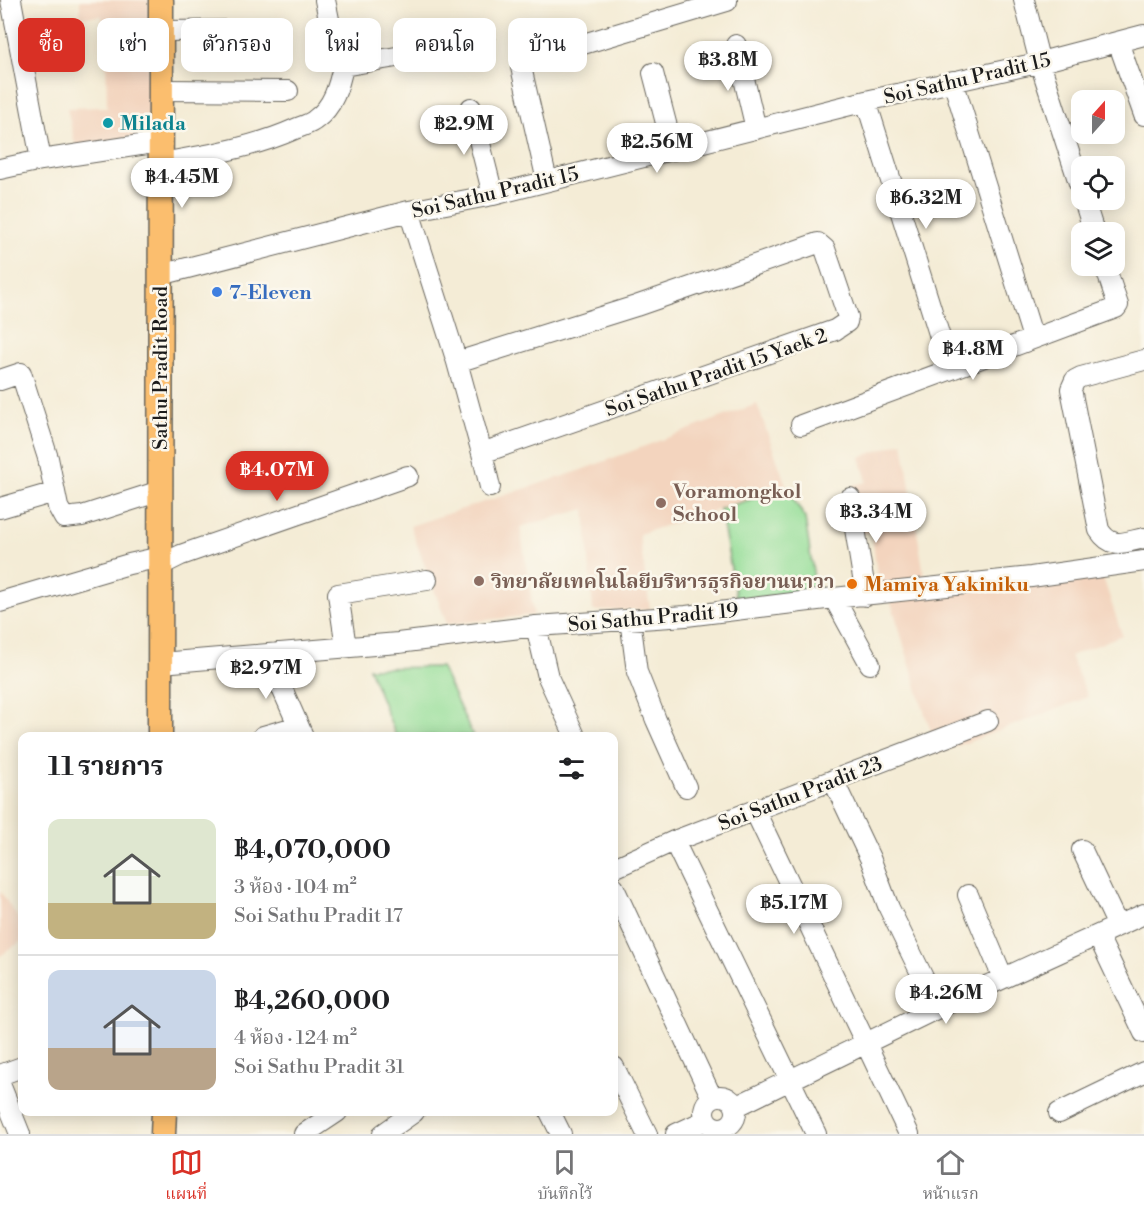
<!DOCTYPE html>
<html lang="th">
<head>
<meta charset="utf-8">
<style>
	body { margin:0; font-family:"Libre Bodoni","Noto Serif Thai",serif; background:#f6f6f6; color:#202124; height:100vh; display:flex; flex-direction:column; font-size:22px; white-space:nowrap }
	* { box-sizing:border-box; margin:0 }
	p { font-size:20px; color:#757577 }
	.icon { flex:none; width:33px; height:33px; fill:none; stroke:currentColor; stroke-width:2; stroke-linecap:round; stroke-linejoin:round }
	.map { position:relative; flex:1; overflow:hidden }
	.details { position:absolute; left:18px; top:732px; width:600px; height:384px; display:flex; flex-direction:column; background:#fff; border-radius:12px; box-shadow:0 3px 15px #0003 }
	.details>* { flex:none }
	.banner { position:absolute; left:18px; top:18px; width:600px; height:54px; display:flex; gap:12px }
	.needle { width:39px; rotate:21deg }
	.buttons { position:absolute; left:1071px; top:90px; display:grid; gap:12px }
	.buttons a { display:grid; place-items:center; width:54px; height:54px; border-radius:12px; background:#fff; box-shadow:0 3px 15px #0003; font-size:30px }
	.price { position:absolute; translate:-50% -51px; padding:0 14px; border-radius:21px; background:#fff; color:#222; font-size:20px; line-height:39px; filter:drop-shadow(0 2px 3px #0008) }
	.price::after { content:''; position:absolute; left:50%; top:36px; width:18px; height:14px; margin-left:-9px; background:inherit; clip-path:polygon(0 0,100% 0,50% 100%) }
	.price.active { background:#d93025; color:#fff }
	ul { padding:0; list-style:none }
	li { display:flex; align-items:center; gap:18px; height:150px; padding:0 30px }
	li+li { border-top:2px solid #e0e0e0 }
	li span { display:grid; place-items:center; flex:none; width:168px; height:120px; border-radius:12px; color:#555 }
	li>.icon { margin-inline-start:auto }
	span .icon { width:72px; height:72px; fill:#fffc; stroke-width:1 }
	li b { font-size:26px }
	h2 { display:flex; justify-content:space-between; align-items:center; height:72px; padding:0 30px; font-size:26px }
	.chip { padding:0 21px; border-radius:12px; background:#fff; box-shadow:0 3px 15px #0003; font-size:21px; line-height:54px }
	.chip.active { background:#d93025; color:#fff }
	.menu { display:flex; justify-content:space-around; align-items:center; height:84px; border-top:2px solid #e0e0e0; background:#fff; font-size:16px; color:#757577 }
	.menu a { display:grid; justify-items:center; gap:3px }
	.menu .active { color:#d93025 }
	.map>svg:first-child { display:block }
	.built { fill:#f3d4be }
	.green { fill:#96de99; stroke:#597d5a; stroke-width:1.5 }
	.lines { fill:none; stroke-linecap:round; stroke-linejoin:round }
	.minor-casing { stroke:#68655d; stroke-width:22 }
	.major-casing { stroke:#68655d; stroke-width:27 }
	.minor { stroke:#fff; stroke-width:20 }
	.major { stroke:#fbbe6e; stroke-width:24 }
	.culture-dot { fill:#0f9aa8; stroke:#fbf7ec; stroke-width:2 }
	.shop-dot { fill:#3f7fe0; stroke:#fbf7ec; stroke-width:2 }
	.education-dot { fill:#8d6e63; stroke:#fbf7ec; stroke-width:2 }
	.food-dot { fill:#e8710a; stroke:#fbf7ec; stroke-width:2 }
	.labels { text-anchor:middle; stroke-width:5; stroke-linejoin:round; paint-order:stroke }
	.street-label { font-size:20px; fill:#1c1c1c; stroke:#fbf7ec }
	.culture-label { font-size:20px; font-weight:bold; fill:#0d838f; stroke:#fbf7ec; text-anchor:start }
	.shop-label { font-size:20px; font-weight:bold; fill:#366cbe; stroke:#fbf7ec; text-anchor:start }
	.education-label { font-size:20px; font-weight:bold; fill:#785e54; stroke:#fbf7ec; text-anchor:start }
	.food-label { font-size:20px; font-weight:bold; fill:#c56008; stroke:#fbf7ec; text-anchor:start }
</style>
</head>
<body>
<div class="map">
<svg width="1144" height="1134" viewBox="0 0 1144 1134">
	<rect width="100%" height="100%" fill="#fbf7ec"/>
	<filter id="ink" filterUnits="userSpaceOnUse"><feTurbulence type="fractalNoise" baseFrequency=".0167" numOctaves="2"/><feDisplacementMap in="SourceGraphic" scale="12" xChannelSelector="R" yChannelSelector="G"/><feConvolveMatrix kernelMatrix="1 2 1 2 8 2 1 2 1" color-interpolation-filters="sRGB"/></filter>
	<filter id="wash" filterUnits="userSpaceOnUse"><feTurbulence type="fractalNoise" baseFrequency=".008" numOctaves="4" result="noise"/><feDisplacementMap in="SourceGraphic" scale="24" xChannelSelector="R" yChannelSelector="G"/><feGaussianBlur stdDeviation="1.35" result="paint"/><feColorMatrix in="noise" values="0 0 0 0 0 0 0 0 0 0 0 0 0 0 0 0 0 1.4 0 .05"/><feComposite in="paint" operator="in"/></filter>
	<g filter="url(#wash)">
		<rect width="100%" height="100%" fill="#f4ecd6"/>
		<path class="built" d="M80 0H149L150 133 148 139 77 153 67 108 107 107 106 54 102 16 80 17Z
			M757 404 787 488 639 534 650 609 593 611 585 509 520 527 534 615 447 624 410 526 576 472Z
			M903 442 925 581 878 584 872 532 858 533 853 485 867 482 860 457Z
			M1103 577 1122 635 1070 656 1088 697 939 753 925 714 890 599Z
			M0 891 22 924V941L0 956Z"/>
		<path class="green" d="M787 488 805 518 816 592 737 601 720 509Z
			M441 667 473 736H396L369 668Z"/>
	</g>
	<g filter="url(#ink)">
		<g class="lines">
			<defs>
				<path id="minor" d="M11 0 41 160
					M325 0 337 59 343 66 485 42
					M1024 0 1040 63 1082 192
					M161 31 276 30
					M1118 42 1144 115
					M736 45 756 129
					M653 73 673 150
					M953 81 1033 338
					M161 90 288 91
					M866 101 950 369
					M471 108 493 195
					M161 163C206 155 253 148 295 129 302 126 311 124 316 119 333 107 339 86 343 66
					M0 169 41 160 160 142
					M547 181 521 67 523 62 727 1
					M1084 200 1094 232
					M409 211 457 362 482 453 835 330 847 322 848 317 825 249 818 243 636 306 457 362
					M160 275 409 211 493 195 866 101 1033 64 1144 35
					M1144 360 1081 377 1075 380 1071 389 1099 530C1112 550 1124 542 1144 538
					M0 380 21 373 48 458 58 507 64 518 82 516 160 491
					M801 425 1116 308 1118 305 1105 266
					M482 453 490 487
					M850 498 866 596
					M0 508 55 492
					M161 565 181 555 408 476
					M834 598 870 664
					M0 602 129 564 161 557
					M630 619 637 672 656 720 686 787
					M536 626 548 677 575 736
					M346 647 338 594 427 580
					M278 653 280 684 303 736
					M161 663 398 643 536 626 686 616 834 598 1031 577 1144 561
					M263 736 298 726
					M833 780 870 858 889 908 938 1008
					M755 811 909 1134
					M674 841 816 1134
					M1082 850 1118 926
					M614 868 674 841 988 721
					M614 888 712 1098
					M968 895 1003 978
					M1098 936 1144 1033
					M614 1067 647 1134
					M0 1075 22 1067
					M0 1084 20 1134
					M704 1112a16 16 0 1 1 32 0a16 16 0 1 1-32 0Z
					M735 1107 938 1008 1144 914
					M550 1112 561 1134
					M1059 1113 1144 1072
					M304 1134 337 1112
					M383 1134 414 1112
					M676 1134 706 1120"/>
				<path id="major" d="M160 736 161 0
					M163 1134 164 1112"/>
			</defs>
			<use href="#minor" class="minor-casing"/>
			<use href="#major" class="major-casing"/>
			<use href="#minor" class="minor"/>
			<use href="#major" class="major"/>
		</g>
	</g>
	<circle class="culture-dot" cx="108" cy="123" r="6"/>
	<circle class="shop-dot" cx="217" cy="292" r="6"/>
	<g class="education-dot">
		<circle cx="661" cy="503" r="6"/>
		<circle cx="479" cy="581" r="6"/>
	</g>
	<circle class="food-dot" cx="852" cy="584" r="6"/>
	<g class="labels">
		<g class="street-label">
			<text transform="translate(967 78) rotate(-13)" y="7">Soi Sathu Pradit 15</text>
			<text transform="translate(495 192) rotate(-13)" y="7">Soi Sathu Pradit 15</text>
			<text transform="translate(160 368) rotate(-90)" y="7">Sathu Pradit Road</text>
			<text transform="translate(716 372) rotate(-19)" y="7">Soi Sathu Pradit 15 Yaek 2</text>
			<text transform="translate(653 617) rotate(-5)" y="7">Soi Sathu Pradit 19</text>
			<text transform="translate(800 793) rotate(-21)" y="7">Soi Sathu Pradit 23</text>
		</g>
		<g class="culture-label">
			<text x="120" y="130">Milada</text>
		</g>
		<g class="shop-label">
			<text x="229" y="299">7-Eleven</text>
		</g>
		<g class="education-label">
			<text x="673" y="498">Voramongkol<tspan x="673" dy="23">School</tspan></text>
			<text x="491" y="588">วิทยาลัยเทคโนโลยีบริหารธุรกิจยานนาวา</text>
		</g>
		<g class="food-label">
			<text x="864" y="591">Mamiya Yakiniku</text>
		</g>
	</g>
</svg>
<div class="buttons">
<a><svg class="needle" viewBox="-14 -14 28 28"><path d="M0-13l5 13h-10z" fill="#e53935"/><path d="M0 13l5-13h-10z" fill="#757577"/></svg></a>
<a><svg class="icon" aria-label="locate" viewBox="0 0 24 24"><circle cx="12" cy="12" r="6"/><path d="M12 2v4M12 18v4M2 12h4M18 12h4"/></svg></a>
<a><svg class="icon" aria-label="layers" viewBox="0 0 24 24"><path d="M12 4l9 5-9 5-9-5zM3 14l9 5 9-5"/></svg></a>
</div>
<b class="price" style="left:728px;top:92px">฿3.8M</b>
<b class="price" style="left:464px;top:156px">฿2.9M</b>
<b class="price" style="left:657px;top:174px">฿2.56M</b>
<b class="price" style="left:182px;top:209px">฿4.45M</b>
<b class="price" style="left:926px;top:230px">฿6.32M</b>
<b class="price" style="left:973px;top:381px">฿4.8M</b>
<b class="price active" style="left:277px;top:502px">฿4.07M</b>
<b class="price" style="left:876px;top:544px">฿3.34M</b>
<b class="price" style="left:266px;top:700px">฿2.97M</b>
<b class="price" style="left:794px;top:935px">฿5.17M</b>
<b class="price" style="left:946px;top:1025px">฿4.26M</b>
<div class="banner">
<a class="chip active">ซื้อ</a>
<a class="chip">เช่า</a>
<a class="chip">ตัวกรอง</a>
<a class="chip">ใหม่</a>
<a class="chip">คอนโด</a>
<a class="chip">บ้าน</a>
</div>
<section class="details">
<h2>11 รายการ<svg class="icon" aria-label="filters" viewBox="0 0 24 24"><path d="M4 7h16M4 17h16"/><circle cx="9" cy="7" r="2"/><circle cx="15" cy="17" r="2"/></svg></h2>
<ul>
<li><span style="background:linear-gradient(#dfe7d0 70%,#c2b280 0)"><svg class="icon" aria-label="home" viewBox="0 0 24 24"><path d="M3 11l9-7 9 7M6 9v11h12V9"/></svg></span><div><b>฿4,070,000</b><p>3 ห้อง · 104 m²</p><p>Soi Sathu Pradit 17</p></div></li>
<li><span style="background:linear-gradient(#c9d6e8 65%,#b9a48a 0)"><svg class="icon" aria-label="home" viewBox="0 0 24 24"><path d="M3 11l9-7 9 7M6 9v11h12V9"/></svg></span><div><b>฿4,260,000</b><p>4 ห้อง · 124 m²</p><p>Soi Sathu Pradit 31</p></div></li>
</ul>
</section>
</div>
<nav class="menu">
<a class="active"><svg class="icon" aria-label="map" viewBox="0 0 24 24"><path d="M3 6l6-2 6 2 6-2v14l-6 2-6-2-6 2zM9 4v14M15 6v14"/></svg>แผนที่</a>
<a><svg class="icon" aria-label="saved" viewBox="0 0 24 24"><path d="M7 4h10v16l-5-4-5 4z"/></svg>บันทึกไว้</a>
<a><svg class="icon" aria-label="home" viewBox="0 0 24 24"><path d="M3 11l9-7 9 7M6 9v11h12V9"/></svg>หน้าแรก</a>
</nav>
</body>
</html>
